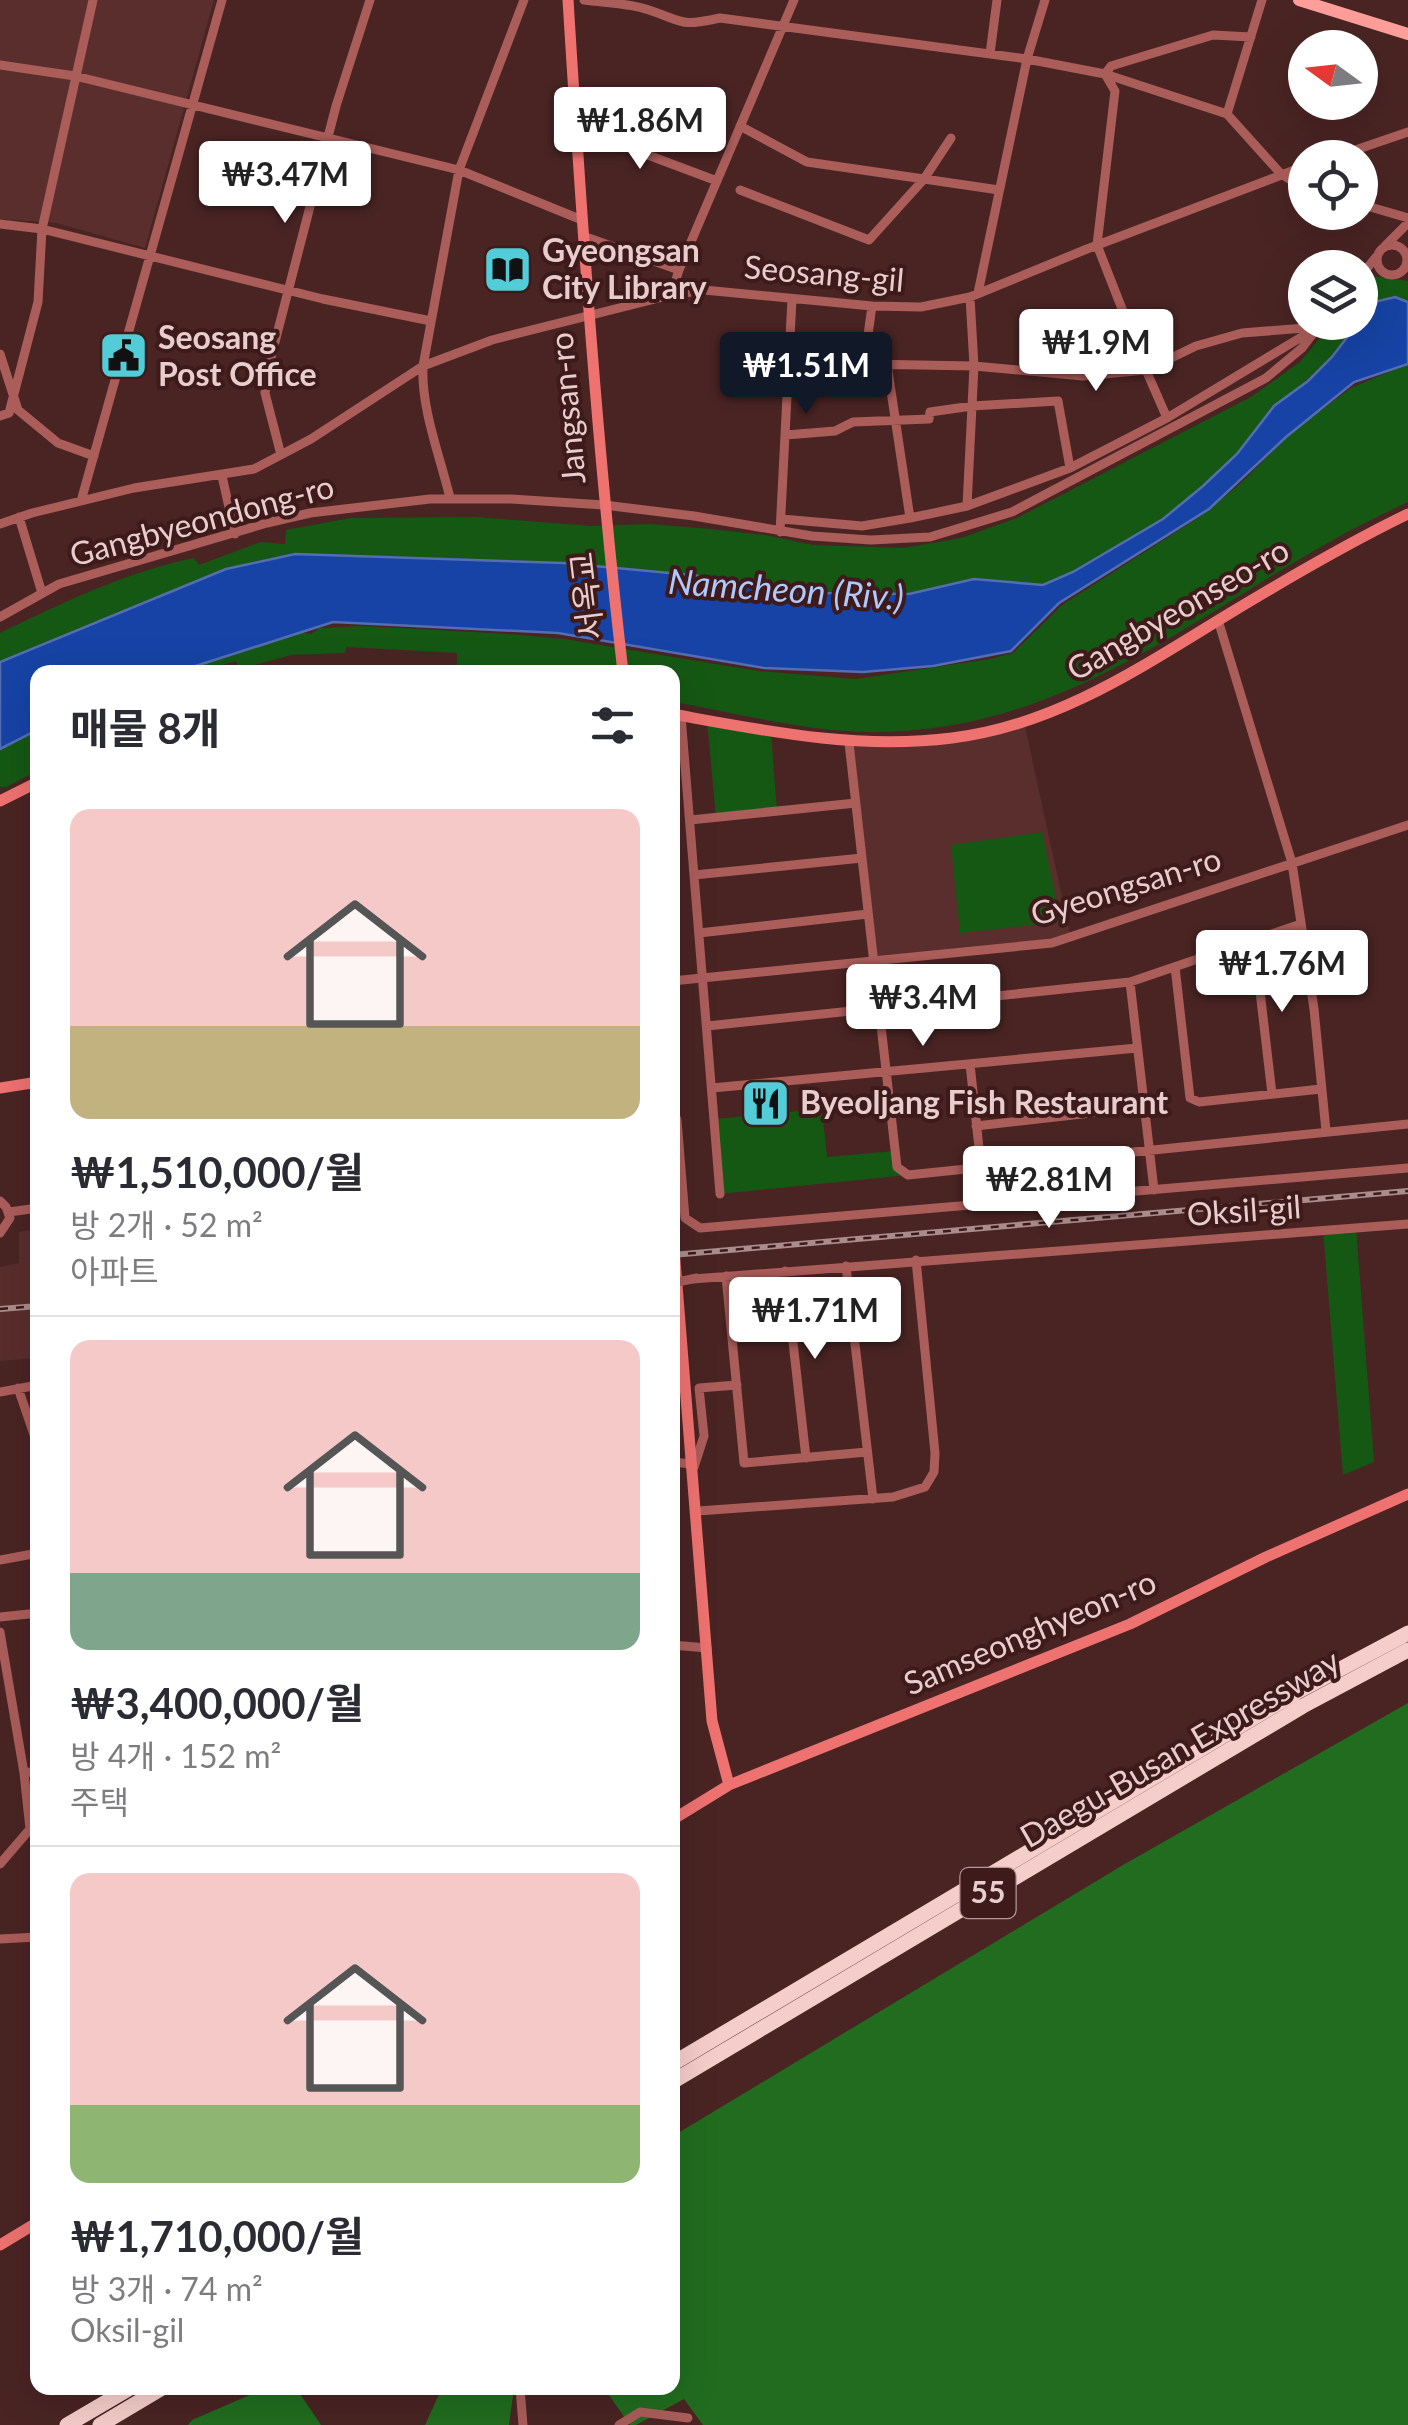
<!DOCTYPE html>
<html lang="ko">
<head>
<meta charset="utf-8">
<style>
	body { margin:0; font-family:Lato,"Noto Sans KR",sans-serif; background:#f2f2f3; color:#2b2b33; height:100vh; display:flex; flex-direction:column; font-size:38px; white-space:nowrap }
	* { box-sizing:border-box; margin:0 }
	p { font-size:32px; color:#7c7c81 }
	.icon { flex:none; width:55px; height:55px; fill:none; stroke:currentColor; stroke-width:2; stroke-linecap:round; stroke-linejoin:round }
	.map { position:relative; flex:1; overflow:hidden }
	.details { position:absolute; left:30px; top:665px; width:650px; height:1730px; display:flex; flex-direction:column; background:#fff; border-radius:20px; box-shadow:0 10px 40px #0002 }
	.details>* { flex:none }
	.needle { width:65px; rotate:285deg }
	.controls { position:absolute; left:1288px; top:30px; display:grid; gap:20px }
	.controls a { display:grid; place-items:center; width:90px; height:90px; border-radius:50%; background:#fff; box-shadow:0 10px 40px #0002; font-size:50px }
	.price { position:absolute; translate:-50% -85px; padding:0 22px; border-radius:10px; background:#fff; color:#222; font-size:32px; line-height:65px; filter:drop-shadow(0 2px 5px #0008) }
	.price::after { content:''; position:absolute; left:50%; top:60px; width:30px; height:22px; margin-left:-15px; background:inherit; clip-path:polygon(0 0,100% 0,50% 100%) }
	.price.on { background:#111827; color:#fff }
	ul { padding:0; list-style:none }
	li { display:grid; align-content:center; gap:20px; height:530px; padding:0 40px }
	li+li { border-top:2px solid #e1e1e2 }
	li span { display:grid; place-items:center; height:310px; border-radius:20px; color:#555 }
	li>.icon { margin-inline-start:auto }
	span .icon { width:180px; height:180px; fill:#fffc; stroke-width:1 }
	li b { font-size:42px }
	h2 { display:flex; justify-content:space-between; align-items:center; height:120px; padding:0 40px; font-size:42px }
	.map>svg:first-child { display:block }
	.built { fill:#592e2d }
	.green { fill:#155814 }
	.forest { fill:#216c1f }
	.water { fill:#1643a5; stroke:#556db1; stroke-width:2.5 }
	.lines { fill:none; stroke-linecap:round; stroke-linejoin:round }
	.street { stroke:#ab5d5a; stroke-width:9 }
	.secondary { stroke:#ee7270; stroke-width:11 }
	.primary { stroke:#fe9e9a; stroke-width:12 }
	.highway { stroke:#f5cdca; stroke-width:15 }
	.rail-casing { stroke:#aa8c8b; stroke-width:6 }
	.rail { stroke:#3e1a1a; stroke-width:2.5; stroke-dasharray:8; stroke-linecap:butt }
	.street-bridge { stroke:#ab5d5a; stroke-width:9 }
	.labels { text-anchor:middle; stroke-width:8; stroke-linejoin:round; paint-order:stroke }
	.shield { fill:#3e1a1a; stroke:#b49897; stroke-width:2.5 }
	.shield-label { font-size:30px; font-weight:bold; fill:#e7cecc }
	.poi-label { font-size:32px; font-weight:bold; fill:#e7cecc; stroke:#3e1a1a; text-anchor:start }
	.street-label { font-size:32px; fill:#e7cecc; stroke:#3e1a1a }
	.water-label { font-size:35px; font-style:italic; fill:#aec9fd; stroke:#3e1a1a }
</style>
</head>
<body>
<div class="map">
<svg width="1408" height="2425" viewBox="0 0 1408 2425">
	<rect width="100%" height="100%" fill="#492423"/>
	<path class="built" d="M0 0H214L145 248 56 223 0 219Z
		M1024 722 1071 938 873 959 849 743 951 739Z
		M37 1229V1358L0 1361V1267L19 1263V1232Z"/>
	<path class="green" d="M1371 276 1408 281V302L1395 297 1360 320V289Z
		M1332 323H1358L1332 357 1266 416 1237 454 1203 486 1163 519 1073 572 1043 585 974 579 909 594 821 593 691 575 563 563 295 554 226 569 0 662V633C62 603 126 572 194 558L199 565 261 542 285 544 286 530 351 518 475 517 590 526 650 524 710 529 765 535 813 545 904 548 961 538 1017 518 1251 397 1300 362Z
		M1408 364V502C1383 514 1357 526 1333 540 1181 625 1055 734 868 732 803 731 737 713 673 702L672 672H457V653L346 647 345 653 292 655 240 669 236 661 200 672H175L297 632 311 634 319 628 362 626 508 634 564 639 758 671 856 679 990 659 1013 653 1062 605 1201 516 1241 483 1292 432 1351 388Z
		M707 720 771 733 777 812 716 818Z
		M37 730V771L6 787H0V749Z
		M1042 832 1061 922 960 933 951 845Z
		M822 1109 827 1157 895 1151 897 1167 908 1175 720 1194 715 1119Z
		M1356 1228 1374 1462 1343 1475 1323 1230Z"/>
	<path class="forest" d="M1408 1703V2425H703L684 2399 636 2425H630L604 2388H672L673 2136 1123 1865Z
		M266 2388H296L321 2425H188L192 2420Z
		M442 2388H514L509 2425H425Z"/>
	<path class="water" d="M1395 297 1408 302V364L1354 382 1286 437 1209 509 1059 603 1011 651 933 666 863 672 764 668 558 633 333 622 177 672H38L37 730 0 749V662L226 569 295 554 563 563 691 575 821 593 909 594 974 579 1043 585 1073 572 1163 519 1203 486 1237 454 1274 406 1308 381 1332 357 1374 302Z"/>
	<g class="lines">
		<path class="street" d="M584 0C605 3 630 3 649 10 685 22 679 27 720 18L1027 59 978 293
			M990 54 997 0
			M0 65 75 76 459 170 582 220
			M1105 74 1227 114 1281 174 1305 189
			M1105 74 1111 66 1213 35 1251 37
			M1227 114 1262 0
			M740 126 807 162 924 179 869 240 740 190
			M576 128 717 181
			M951 138 924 179 999 190
			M1332 158 1408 132
			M1360 204 1408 218
			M0 224 42 229 323 299 431 321
			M583 236 679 270
			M1377 260a15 15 0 1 1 30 0a15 15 0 1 1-30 0Z
			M1385 246 1408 223
			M1360 277 1376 257
			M671 295 679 270 794 0
			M970 297 974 366 1083 376 1146 370 1097 245 1115 91 1105 74 1027 59 1045 0
			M0 354 18 410 58 443 94 456
			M789 364H864L872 306
			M864 364 974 366 967 506 910 518 887 364
			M0 416 9 413 38 302 42 229 93 0
			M786 435 835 431 853 422 929 419 930 412 972 406 1058 401 1070 468 967 506
			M281 455 265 393 269 365 336 106 370 0
			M1070 468 1167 418 1146 370 1196 346 1242 333 1318 327 1167 418
			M222 476 235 534
			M450 498C440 456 421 409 423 366L459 170 524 0
			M81 501 222 0
			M19 517 42 593
			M782 519 862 526 910 518
			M0 524 32 513 134 488 254 469 311 439 423 366 492 340 671 295 704 290 872 306 921 307 970 297 1087 249 1305 166
			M780 532 792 299
			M0 617 59 584 267 523 310 513 430 499H511L604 505 694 516 812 536 871 540 930 537 1012 512 1266 378 1302 348 1322 322
			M1218 620 1292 863 1314 1009 1326 1131
			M681 716 720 1194
			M849 743 897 1167 908 1175 1408 1124
			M690 820 856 803
			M694 875 862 858
			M699 933 868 914
			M1254 940 1272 1094
			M1175 967 1190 1098 1199 1102 1321 1089
			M672 981 1052 943 1408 825
			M1130 982 1154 1190
			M707 1026 1130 982 1301 924
			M970 1064 981 1167
			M712 1088 1137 1048
			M672 1108 677 1120 685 1218 700 1228 1408 1168
			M976 1126 1144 1107
			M0 1201 6 1207 10 1218 0 1233
			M9 1212 38 1208
			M846 1266 873 1499
			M785 1271 806 1458
			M726 1276 744 1463 867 1452
			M693 1279 1408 1224
			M18 1388 38 1446
			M0 1392 38 1385
			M672 1462 692 1464
			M694 1467 704 1436 699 1388 737 1385
			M698 1511 893 1497 925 1487 934 1472 935 1453 916 1260
			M0 1560 38 1553
			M0 1617 38 1613
			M0 1632 24 1773 38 1771
			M672 1645 707 1648
			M0 1864 30 1829 24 1773
			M0 1939 38 1937
			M520 2388 523 2425
			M619 2425 640 2412 688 2418"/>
		<path class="secondary" d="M568 0C582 225 597 449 623 672
			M672 714C766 731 857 750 952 738 1053 726 1137 670 1222 618 1283 581 1344 545 1408 514
			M0 801 38 782
			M0 1088 38 1082
			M672 1223 712 1721 729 1785
			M672 1820 729 1785 1130 1624 1266 1557 1408 1494
			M0 2245 38 2222"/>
		<path class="primary" d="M1299 0 1408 34"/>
		<path class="highway" d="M672 2064 1297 1692 1408 1633
			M672 2082 1303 1706 1408 1650
			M67 2425 130 2388
			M100 2425 162 2388"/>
		<defs>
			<path id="rail" d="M672 1255 1408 1191
				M0 1309 38 1306"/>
		</defs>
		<use href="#rail" class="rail-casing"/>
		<use href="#rail" class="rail"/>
		<path class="street-bridge" d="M672 1283 697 1278"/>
	</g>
	<defs>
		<symbol id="library-square" viewBox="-11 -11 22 22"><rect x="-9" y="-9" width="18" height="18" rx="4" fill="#52ccd6" stroke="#3e1a1a"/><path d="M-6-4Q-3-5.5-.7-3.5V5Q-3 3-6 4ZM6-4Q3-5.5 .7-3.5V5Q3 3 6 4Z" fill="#111"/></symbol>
		<symbol id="civic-square" viewBox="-11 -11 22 22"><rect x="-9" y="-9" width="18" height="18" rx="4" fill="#52ccd6" stroke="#3e1a1a"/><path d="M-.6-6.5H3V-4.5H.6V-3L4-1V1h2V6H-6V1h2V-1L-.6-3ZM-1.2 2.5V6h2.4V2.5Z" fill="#111"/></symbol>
		<symbol id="restaurant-square" viewBox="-11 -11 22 22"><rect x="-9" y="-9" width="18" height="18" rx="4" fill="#52ccd6" stroke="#3e1a1a"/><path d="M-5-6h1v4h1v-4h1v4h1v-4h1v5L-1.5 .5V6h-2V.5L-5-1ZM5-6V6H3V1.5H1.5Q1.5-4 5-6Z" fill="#111"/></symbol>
	</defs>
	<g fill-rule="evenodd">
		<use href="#library-square" x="480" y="242" width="55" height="55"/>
		<use href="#civic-square" x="96" y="328" width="55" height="55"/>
		<use href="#restaurant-square" x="738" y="1076" width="55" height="55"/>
	</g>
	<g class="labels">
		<rect class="shield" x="960.5" y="1868" width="55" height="50" rx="8"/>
		<g class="shield-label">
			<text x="988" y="1903">55</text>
		</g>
		<g class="poi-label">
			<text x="542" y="262">Gyeongsan<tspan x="542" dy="37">City Library</tspan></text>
			<text x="158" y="349">Seosang<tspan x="158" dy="37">Post Office</tspan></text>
			<text x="800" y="1114">Byeoljang Fish Restaurant</text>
		</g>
		<g class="street-label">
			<text transform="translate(824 274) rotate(5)" y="11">Seosang-gil</text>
			<text transform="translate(568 408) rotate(-95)" y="11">Jangsan-ro</text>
			<text transform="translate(202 521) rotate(-15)" y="11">Gangbyeondong-ro</text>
			<text transform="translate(587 596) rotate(-97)" y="11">서옥교</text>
			<text transform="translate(1178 610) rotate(-30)" y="11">Gangbyeonseo-ro</text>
			<text transform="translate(1126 887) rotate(-17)" y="11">Gyeongsan-ro</text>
			<text transform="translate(1244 1211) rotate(-4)" y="11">Oksil-gil</text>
			<text transform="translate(1030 1633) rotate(-23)" y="11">Samseonghyeon-ro</text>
			<text transform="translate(1180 1749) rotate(-30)" y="11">Daegu-Busan Expressway</text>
		</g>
		<g class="water-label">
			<text transform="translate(786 590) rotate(4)" y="12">Namcheon (Riv.)</text>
		</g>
	</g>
</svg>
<div class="controls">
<a><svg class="needle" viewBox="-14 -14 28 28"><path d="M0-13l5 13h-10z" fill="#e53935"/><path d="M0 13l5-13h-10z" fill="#7c7c81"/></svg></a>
<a><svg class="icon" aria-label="locate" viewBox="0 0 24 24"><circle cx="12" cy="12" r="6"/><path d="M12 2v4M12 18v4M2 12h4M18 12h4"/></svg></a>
<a><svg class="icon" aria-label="layers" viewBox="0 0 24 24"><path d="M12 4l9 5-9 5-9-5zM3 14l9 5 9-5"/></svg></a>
</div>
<b class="price" style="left:640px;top:172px">₩1.86M</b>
<b class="price" style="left:285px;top:226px">₩3.47M</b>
<b class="price" style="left:1096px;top:394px">₩1.9M</b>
<b class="price on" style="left:806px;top:417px">₩1.51M</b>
<b class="price" style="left:1282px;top:1015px">₩1.76M</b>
<b class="price" style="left:923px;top:1049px">₩3.4M</b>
<b class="price" style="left:1049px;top:1231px">₩2.81M</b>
<b class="price" style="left:815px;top:1362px">₩1.71M</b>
<section class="details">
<h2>매물 8개<svg class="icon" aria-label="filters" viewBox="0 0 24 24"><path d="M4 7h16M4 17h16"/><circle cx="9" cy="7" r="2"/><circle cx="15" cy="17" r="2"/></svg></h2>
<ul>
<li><span style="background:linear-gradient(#f6c9c9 70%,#c2b280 0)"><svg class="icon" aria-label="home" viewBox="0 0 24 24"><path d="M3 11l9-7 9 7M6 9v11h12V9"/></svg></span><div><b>₩1,510,000/월</b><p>방 2개 · 52 m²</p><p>아파트</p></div></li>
<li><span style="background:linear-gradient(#f6c9c9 75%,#7fa58c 0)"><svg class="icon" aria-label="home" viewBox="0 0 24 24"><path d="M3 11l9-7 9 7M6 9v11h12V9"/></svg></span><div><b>₩3,400,000/월</b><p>방 4개 · 152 m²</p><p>주택</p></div></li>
<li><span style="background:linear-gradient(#f6c9c9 75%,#8fb573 0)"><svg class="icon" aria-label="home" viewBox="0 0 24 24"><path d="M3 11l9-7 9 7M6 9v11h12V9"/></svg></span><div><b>₩1,710,000/월</b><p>방 3개 · 74 m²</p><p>Oksil-gil</p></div></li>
</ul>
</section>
</div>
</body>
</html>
